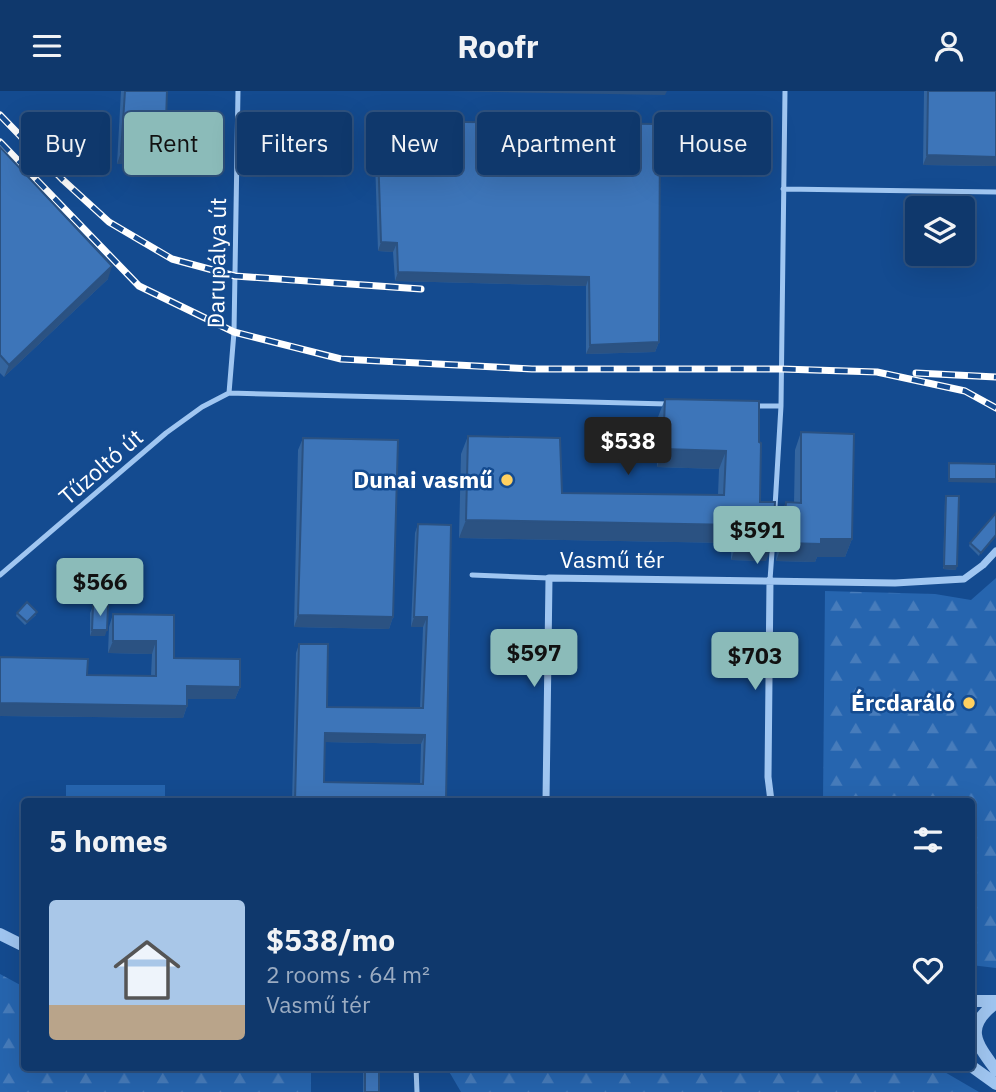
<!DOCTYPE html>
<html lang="en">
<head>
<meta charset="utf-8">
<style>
	body { margin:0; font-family:"IBM Plex Sans",sans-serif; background:#183f72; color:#f1f3f6; height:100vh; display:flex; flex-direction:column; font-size:26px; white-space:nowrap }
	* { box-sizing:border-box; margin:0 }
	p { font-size:23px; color:#9bacc2 }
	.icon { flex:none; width:38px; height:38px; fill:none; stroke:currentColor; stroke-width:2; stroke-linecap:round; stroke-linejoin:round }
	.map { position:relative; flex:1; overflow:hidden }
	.details { position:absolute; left:21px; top:707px; width:954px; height:273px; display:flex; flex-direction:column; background:#0f386c; border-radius:7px; box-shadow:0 7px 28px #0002,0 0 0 2px #2f527f }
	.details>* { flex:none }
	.guide { position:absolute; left:21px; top:21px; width:956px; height:63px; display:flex; gap:14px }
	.controls { position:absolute; left:905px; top:105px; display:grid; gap:14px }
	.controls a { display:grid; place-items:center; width:70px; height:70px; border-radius:7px; background:#0f386c; box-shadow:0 7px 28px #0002,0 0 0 2px #2f527f; font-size:35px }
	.price { position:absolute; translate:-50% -60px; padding:0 16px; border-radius:7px; background:#8bbbb9; color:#111; font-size:23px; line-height:46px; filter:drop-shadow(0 2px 4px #0008) }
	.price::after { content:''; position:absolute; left:50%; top:42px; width:21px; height:16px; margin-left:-10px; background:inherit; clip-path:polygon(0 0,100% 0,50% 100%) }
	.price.selected { background:#222; color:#fff }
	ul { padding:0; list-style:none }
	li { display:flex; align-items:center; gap:21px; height:175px; padding:0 28px }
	li span { display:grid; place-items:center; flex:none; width:196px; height:140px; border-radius:7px; color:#555 }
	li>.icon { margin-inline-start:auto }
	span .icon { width:84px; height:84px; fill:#fffc; stroke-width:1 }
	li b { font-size:30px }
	h2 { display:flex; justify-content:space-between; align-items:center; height:84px; padding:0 28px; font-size:30px }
	.tag { padding:0 24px; border-radius:7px; background:#0f386c; box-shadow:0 7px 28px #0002,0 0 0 2px #2f527f; font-size:24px; line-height:63px }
	.tag.selected { background:#8bbbb9; color:#111 }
	header { display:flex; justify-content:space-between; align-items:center; height:91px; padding:0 28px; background:#0f386c; font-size:32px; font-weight:700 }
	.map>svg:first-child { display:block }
	.grass { fill:#2665af }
	.forest { fill:url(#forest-firs) }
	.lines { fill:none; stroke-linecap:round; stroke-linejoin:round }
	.service { stroke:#a0c6f1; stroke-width:5 }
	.minor { stroke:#a0c6f1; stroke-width:7 }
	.tertiary { stroke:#a0c6f1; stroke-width:12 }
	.rail-casing { stroke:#fff; stroke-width:7 }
	.rail { stroke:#144b90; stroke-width:4.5; stroke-dasharray:13; stroke-linecap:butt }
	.wall { fill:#34659f; fill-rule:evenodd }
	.shaded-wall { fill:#2b5282 }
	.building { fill:#3d75b9; stroke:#2b5282; stroke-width:2; fill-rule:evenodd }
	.poi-dot { fill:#ffd060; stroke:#144b90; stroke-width:2.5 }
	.labels { text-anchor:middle; stroke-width:5; stroke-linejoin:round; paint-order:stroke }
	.street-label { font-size:23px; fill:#fff; stroke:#144b90 }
	.poi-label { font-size:23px; font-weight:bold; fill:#fff; stroke:#144b90; text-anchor:end }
</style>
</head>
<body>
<header><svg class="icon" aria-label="menu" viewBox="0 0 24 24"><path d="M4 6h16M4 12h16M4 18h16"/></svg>Roofr<svg class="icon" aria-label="person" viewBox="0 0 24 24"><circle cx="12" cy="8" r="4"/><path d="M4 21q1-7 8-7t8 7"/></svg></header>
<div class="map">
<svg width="996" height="1001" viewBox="0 0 996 1001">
	<defs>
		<pattern id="forest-firs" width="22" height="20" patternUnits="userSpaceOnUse" patternTransform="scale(1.75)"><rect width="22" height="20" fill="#2665af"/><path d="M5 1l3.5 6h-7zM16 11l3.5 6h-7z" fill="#477cbb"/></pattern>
	</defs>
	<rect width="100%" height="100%" fill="#144b90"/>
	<path class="grass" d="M66 694H165V710H66Z"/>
	<path class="forest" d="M996 487V877L971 874V710H823L825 500 935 503 971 509Z
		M0 883 24 896V976L311 977V1001H0Z
		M936 976 979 1001H461L447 977Z"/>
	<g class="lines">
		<path class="service" d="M783 98 996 101
			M229 302 234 241 238 0
			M755 315H781
			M775 416 781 315 785 0
			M0 484 166 342 202 316 229 302 668 313
			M472 484 549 487
			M770 489 773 447
			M416 976 417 1001"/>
		<path class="minor" d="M770 489 768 686 771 710
			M546 710 549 487 895 492 964 488 983 474 996 460"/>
		<path class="tertiary" d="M0 843 24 855
			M971 910H996
			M996 912C963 936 976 952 996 979
			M971 975 996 993"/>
		<defs>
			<path id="rail" d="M0 24 63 89 109 131 172 168 235 185 421 198
				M0 51 139 195 234 241 341 268 532 278H782L877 281 965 300 996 317
				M916 282 996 286"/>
		</defs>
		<use href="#rail" class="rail-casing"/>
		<use href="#rail" class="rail"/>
	</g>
	<path class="wall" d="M121 0H167L160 73H117Z
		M924 0H996V75L923 74Z
		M377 30 660 33 659 251 655 261 586 263V195L395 190 393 161 378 160 374 39Z
		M0 56 108 188 4 286 0 282Z
		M665 308 759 351 760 411 766 470 731 469V452L459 447 461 363 468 345 562 402 718 404 719 378 657 376 658 326Z
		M801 341 852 448 845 466H817L815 471 776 470 779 429 786 411 794 412 795 359Z
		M303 347 393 526 389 538 294 536 298 359Z
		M946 405 956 479 943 478 945 408Z
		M996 422 979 465 969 455 970 452Z
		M418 433 446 710H292L296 562 299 553 327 616 420 617 423 536H411L415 442ZM325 651 421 653 420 693 324 691Z
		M93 515 105 545H90V522Z
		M17 522 36 524 25 534 16 525Z
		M113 523 174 524V567L240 596 235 608H187V615L183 627 0 625V566L87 584 151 585 152 563 108 562 109 536Z
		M363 976H379V1001H363Z"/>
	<path class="shaded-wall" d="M445 0H667L665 4Z
		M121 61H165L160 73H117Z
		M927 64 996 66V75L923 74Z
		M381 151 397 152 393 161 378 160Z
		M112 175 108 188 4 286 9 274Z
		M398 181 589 186 586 195 395 190Z
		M659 251 655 261 586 263 590 254Z
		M663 358 726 360 719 378 657 376Z
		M949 388H996V392L948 391Z
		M466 429 737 434 731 452 459 447Z
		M996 444V446L979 465 981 462Z
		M821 448H852L845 466H817L815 471 776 470 783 452Z
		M737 451 773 452 766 470 731 469Z
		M944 475H957L956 479 943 478Z
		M298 524 393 526 389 538 294 536Z
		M414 526H427L423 536H411Z
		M92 539H107L105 545H90Z
		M113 550H156L152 563 108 562Z
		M187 595 240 596 235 608H183Z
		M0 612 187 615 183 627 0 625Z
		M325 642 425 644 421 653 322 651Z"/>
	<path class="building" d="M125 0H167L165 61H121Z
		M928 0H996V66L927 64Z
		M377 30 660 33 659 251 590 254 589 186 398 181 397 152 381 151Z
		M0 56 112 175 9 274 0 264Z
		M665 308 759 310V351L761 352 760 411H775L773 452 737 451V434L466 429 468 345 560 347 562 402 724 404 726 360 663 358Z
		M801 341 854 343 852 448H821V453L783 452 786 411 801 412Z
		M303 347 398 349 393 526 298 524Z
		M949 372 996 373V388H949Z
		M946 405H959L957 475H944Z
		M996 422V444L981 462 970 452Z
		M418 433 451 434 446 710H295L299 553H328L327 616 423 617 427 526H414ZM325 642 425 644 423 693 324 691Z
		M27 511 37 521 27 531 17 522Z
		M93 515H108L107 539H92Z
		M113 523 174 524V567L240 568V596L187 595V615L0 612V566L88 568 87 584 156 585V550H113Z
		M365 976H379V1001H365Z"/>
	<g class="poi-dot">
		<circle cx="507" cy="389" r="7"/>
		<circle cx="969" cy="612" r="7"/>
	</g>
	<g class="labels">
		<g class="street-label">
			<text transform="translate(217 172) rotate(-89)" y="8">Darupálya út</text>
			<text transform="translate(101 376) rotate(-41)" y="8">Tűzoltó út</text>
			<text x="612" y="477">Vasmű tér</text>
		</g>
		<g class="poi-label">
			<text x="493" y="397">Dunai vasmű</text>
			<text x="955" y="620">Ércdaráló</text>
		</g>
	</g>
</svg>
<div class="controls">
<a><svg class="icon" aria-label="layers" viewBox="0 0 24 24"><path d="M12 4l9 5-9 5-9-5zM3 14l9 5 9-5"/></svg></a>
</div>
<b class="price selected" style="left:628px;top:386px">$538</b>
<b class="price" style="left:757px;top:475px">$591</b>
<b class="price" style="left:100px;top:527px">$566</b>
<b class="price" style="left:534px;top:598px">$597</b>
<b class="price" style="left:755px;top:601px">$703</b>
<div class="guide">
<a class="tag">Buy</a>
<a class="tag selected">Rent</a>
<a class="tag">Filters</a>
<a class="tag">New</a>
<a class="tag">Apartment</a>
<a class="tag">House</a>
</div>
<section class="details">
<h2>5 homes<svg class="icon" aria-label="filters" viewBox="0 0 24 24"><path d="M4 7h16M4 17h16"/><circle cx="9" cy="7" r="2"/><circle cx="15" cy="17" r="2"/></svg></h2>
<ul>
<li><span style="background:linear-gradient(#a9c7e8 75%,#b9a48a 0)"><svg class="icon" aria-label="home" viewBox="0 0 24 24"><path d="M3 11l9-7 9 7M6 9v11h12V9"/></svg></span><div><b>$538/mo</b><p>2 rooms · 64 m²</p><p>Vasmű tér</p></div><svg class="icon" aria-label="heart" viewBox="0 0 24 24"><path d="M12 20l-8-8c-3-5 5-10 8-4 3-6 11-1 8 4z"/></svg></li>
</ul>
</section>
</div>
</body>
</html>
